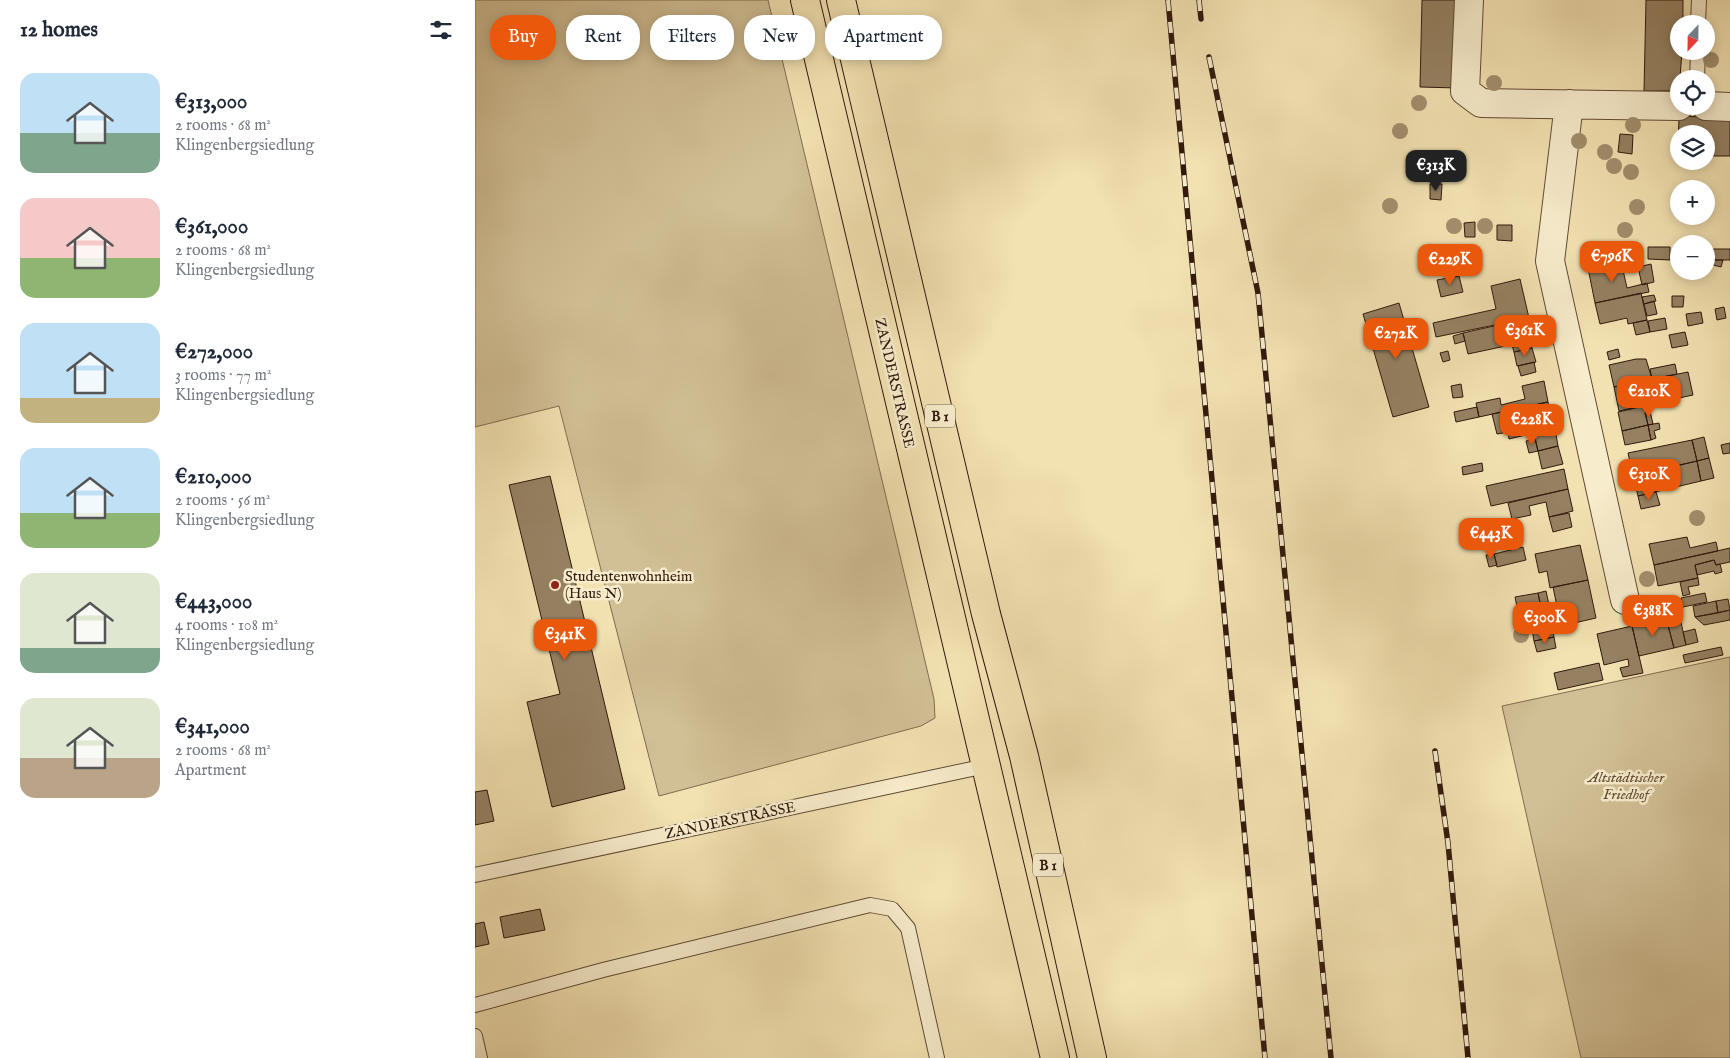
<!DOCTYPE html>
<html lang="en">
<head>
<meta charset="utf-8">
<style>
	body { margin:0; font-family:"IM FELL English",serif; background:#f6f6f7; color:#1f2937; height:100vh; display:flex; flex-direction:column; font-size:19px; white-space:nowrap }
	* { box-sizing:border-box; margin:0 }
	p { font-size:16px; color:#747a83 }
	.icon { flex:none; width:28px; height:28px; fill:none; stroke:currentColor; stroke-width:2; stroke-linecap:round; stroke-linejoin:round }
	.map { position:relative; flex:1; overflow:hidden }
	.side { display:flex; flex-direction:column; background:#fff; width:475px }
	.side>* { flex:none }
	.hud { position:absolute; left:15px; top:15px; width:475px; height:45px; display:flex; gap:10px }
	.needle { width:32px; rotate:202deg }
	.fabs { position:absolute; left:1195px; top:15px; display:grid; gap:10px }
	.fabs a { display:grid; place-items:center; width:45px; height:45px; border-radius:50%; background:#fff; box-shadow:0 2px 12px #0003; font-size:25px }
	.price { position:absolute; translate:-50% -42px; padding:0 11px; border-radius:10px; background:#ea580c; color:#fff; font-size:16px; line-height:32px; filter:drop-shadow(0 1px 2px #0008) }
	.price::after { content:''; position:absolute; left:50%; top:30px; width:15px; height:11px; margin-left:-8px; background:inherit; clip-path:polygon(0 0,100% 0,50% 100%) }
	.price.selected { background:#222; color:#fff }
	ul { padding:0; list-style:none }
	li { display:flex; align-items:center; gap:15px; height:125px; padding:0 20px }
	li span { display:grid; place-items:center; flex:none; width:140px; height:100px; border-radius:15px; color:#555 }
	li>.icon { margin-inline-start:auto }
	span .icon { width:60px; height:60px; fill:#fffc; stroke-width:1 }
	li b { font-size:21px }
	h2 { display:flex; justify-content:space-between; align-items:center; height:60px; padding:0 20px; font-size:21px }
	.pill { padding:0 18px; border-radius:20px; background:#fff; box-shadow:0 2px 12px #0003; font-size:18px; line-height:45px }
	.pill.selected { background:#ea580c; color:#fff }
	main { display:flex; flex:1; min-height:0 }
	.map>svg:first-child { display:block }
	.green { fill:#d1bf95; stroke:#816c51 }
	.building { fill:#958162; stroke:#31190d }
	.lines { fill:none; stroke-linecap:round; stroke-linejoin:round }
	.service-casing { stroke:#614b36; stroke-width:16 }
	.minor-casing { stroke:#614b36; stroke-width:30 }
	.primary-casing { stroke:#31190d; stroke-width:30 }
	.service { stroke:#f7eccc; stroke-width:14 }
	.minor { stroke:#f7eccc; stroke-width:28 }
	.primary { stroke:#f2e1b1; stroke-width:28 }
	.rail-casing { stroke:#31190d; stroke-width:5.5 }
	.rail { stroke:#f7eccc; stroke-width:4; stroke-dasharray:11; stroke-linecap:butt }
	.tree { fill:#a28e6d }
	.poi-dot { fill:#8f2418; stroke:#f7eccc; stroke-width:2 }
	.labels { text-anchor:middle; stroke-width:5; stroke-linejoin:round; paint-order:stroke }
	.shield { fill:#f7eccc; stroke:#6c5846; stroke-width:1 }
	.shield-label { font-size:14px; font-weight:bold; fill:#31190d }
	.street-label { font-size:15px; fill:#31190d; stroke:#f7eccc }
	.poi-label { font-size:15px; fill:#31190d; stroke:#f7eccc; text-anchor:start }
	.park-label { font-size:15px; font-style:italic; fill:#614b36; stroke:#f7eccc }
</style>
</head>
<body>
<main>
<section class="side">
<h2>12 homes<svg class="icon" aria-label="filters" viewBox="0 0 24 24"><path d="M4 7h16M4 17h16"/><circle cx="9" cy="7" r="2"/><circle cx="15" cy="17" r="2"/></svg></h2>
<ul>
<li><span style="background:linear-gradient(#bfe0f5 60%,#7fa58c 0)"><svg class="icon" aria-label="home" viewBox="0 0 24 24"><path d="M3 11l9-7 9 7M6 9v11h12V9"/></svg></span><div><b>€313,000</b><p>2 rooms · 68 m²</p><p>Klingenbergsiedlung</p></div></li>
<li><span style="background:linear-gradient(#f6c9c9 60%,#8fb573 0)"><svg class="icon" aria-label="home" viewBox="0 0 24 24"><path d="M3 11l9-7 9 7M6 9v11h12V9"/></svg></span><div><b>€361,000</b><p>2 rooms · 68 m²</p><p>Klingenbergsiedlung</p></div></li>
<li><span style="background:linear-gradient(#bfe0f5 75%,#c2b280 0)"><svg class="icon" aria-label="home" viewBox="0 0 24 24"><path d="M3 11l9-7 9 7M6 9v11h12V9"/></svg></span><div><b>€272,000</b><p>3 rooms · 77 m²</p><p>Klingenbergsiedlung</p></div></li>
<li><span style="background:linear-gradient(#bfe0f5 65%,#8fb573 0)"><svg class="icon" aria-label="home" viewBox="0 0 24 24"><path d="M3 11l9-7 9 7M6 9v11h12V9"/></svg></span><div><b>€210,000</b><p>2 rooms · 56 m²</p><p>Klingenbergsiedlung</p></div></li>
<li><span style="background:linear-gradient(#dfe7d0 75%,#7fa58c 0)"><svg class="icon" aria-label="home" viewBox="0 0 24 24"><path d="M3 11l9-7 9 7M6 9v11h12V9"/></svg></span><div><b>€443,000</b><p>4 rooms · 108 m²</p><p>Klingenbergsiedlung</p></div></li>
<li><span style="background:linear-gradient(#dfe7d0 60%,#b9a48a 0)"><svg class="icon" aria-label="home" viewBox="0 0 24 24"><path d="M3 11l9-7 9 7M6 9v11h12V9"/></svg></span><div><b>€341,000</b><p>2 rooms · 68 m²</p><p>Apartment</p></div></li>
</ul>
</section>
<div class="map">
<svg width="1255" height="1058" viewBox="0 0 1255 1058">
	<rect width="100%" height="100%" fill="#f2e1b1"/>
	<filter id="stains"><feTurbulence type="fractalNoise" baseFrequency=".004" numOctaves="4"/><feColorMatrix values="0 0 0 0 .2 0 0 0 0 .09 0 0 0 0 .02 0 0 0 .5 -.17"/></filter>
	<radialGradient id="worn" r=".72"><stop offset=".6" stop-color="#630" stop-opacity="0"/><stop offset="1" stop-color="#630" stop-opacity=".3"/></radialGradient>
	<path class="green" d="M0 0H293L459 699 460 718 446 726 184 796 84 406 0 427Z
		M1255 657V1058H1106L1027 706Z"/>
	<path class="building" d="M947 0H984L982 88 945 87Z
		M1171 0H1208V24H1204V51H1207L1204 91H1169Z
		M1204 116 1255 118V156H1231V134H1204L1203 155Z
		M1145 134 1158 135 1157 154 1143 152Z
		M955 184H967L966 200 955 199Z
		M1000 222V237H990L989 223Z
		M1022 225H1037V241L1022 240Z
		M1173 247H1195V260L1173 259Z
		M1233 249H1255V260H1233Z
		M1235 260H1248L1246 267 1234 264Z
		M1146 261 1152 288 1172 283 1174 292 1120 303 1113 268Z
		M1176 264 1179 282 1167 285 1163 267Z
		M984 276 988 292 966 297 962 280Z
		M1045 279 1054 318 961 337 958 323 1021 309 1016 286Z
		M1166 293 1172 320 1153 324 1152 318 1125 324 1120 303Z
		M1179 295 1181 301 1169 304 1167 297Z
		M1197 296H1209L1208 307H1197Z
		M1179 301 1182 314 1172 316 1169 304Z
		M924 303 954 407 918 417 888 314Z
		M1249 307 1251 318 1242 320 1240 309Z
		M1226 312 1228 323 1213 326 1211 314Z
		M1054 318 1059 340 993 354 988 333Z
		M1190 318 1192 329 1175 332 1173 321Z
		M1172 320 1175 332 1161 335 1158 323Z
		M1210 332 1213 345 1197 348 1194 335Z
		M988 333 990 341 980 344 978 336Z
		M1056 341 1057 348 1039 352 1037 345Z
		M1057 348 1061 362 1042 366 1039 352Z
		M1143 349 1145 357 1134 360 1132 352Z
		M973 351 975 360 968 362 965 353Z
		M1161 359H1171L1177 379 1139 387 1134 365Z
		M1059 362 1061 372 1046 376 1043 366Z
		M1200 364 1202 374 1177 379 1175 369Z
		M1213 372 1218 395 1144 411 1139 387Z
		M1069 381 1073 402 1004 417 1001 403 1025 398 1026 405 1050 399 1047 386Z
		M986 384 988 397 978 398 976 386Z
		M1073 402 1078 423 1057 427 1059 433 1034 439 1033 432 1022 434 1017 414Z
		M1169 406 1173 425 1147 431 1143 412Z
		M1002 407 1004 417 981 422 979 412Z
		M1175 411 1178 424 1173 425 1170 413Z
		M1078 423 1080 429 1059 433 1057 427Z
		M1184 423 1185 429 1179 431 1181 438 1176 440 1173 425Z
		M1173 425 1176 440 1150 445 1147 431Z
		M1080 429 1083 446 1063 451 1059 433Z
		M1229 437 1234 458 1222 461 1217 440Z
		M1060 439 1063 451 1054 453 1051 441Z
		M1217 440 1222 461 1158 476 1153 453Z
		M1255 443V453L1248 454 1246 445Z
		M1083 446 1088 464 1067 469 1063 451Z
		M1234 458 1239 478 1226 481 1222 461Z
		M1222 461 1226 481 1163 496 1158 476Z
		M1007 463 1008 471 988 475 987 467Z
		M1089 469 1093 489 1016 506 1011 486Z
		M75 476 150 789 77 807 52 702 85 694 34 485Z
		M1093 489 1098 511 1074 517 1071 502 1054 506 1056 515 1037 519 1033 503Z
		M1181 492 1185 505 1166 509 1163 496Z
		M1094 513 1097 527 1078 532 1074 517Z
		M1212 537 1215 548 1241 542 1243 551 1179 565 1174 544Z
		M1105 545 1113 580 1075 588 1072 571 1064 573 1060 554Z
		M1048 547 1051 560 1022 567 1019 554Z
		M1255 548V562L1241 565 1239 560 1220 565 1223 578 1183 586 1179 565Z
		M1019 554 1022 565 1014 567 1011 555Z
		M1239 560 1241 565 1245 564 1247 572 1240 574 1239 571 1222 575 1220 565Z
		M1223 578 1224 585 1213 587 1215 594 1208 596 1205 582Z
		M1113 580 1121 618 1086 626 1078 587Z
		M1071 591 1074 605 1066 607 1063 593Z
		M1063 593 1066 608 1043 612 1040 597Z
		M1230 593 1232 602 1208 607 1206 598Z
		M1253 599 1255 610 1243 613 1241 601Z
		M1241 601 1243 613 1220 617 1218 606Z
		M1255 610V620L1229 625 1220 617Z
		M1191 618 1199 648 1164 656 1157 626Z
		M1206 622 1211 645 1199 648 1193 625Z
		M1077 625 1079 637 1059 641 1057 629Z
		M1157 626 1168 673 1148 677 1145 668 1154 666 1153 659 1129 665 1122 634Z
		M1220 629 1223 642 1211 645 1208 632Z
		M1079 637 1081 648 1062 652 1059 641Z
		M1246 647 1248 655 1210 663 1208 655Z
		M1124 663 1128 680 1083 690 1079 673Z
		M12 790 19 821 0 825V792Z
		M65 909 70 930 29 938 25 917Z
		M9 922 14 944 0 947V924Z"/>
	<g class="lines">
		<defs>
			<path id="service" d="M1223 24 1224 0
				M1222 79 1223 51
				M0 875 511 766
				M0 1005 128 970 395 905 417 909 433 928 462 1058
				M0 1036 5 1058"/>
			<path id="minor" d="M994 0 990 91 1006 103 1204 106
				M1094 104 1075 261 1150 600
				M1231 106 1255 107"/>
			<path id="primary" d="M330 0 580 1058
				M366 0 511 614 549 756 617 1058"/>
		</defs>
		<use href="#service" class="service-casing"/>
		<use href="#minor" class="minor-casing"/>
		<use href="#primary" class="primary-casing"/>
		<use href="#service" class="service"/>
		<use href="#minor" class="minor"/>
		<use href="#primary" class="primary"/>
		<defs>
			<path id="rail" d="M693 0 790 1058
				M724 0 726 19
				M734 57 783 293 856 1058
				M960 751 973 843 993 1058"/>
		</defs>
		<use href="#rail" class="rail-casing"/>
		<use href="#rail" class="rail"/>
	</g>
	<g class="tree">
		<circle cx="1236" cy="60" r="8"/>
		<circle cx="1019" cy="83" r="8"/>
		<circle cx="944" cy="103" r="8"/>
		<circle cx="1158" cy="125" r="8"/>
		<circle cx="925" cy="131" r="8"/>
		<circle cx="1104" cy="141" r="8"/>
		<circle cx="1130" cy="152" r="8"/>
		<circle cx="1139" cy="166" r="8"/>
		<circle cx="1156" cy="172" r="8"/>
		<circle cx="915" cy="206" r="8"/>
		<circle cx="1162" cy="207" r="8"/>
		<circle cx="979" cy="226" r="8"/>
		<circle cx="1010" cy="226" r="8"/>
		<circle cx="1150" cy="230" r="8"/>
		<circle cx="1222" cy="518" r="8"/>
		<circle cx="1172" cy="579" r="8"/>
		<circle cx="1046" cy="635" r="8"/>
	</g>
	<circle class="poi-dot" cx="80" cy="585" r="5"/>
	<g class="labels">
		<g class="shield">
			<rect x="450" y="404.5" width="30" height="23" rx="4"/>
			<rect x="558" y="853.5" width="30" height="23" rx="4"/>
		</g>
		<g class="shield-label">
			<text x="465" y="421">B 1</text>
			<text x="573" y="870">B 1</text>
		</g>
		<g class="street-label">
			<text transform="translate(420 383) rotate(77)" y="5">ZANDERSTRASSE</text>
			<text transform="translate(255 820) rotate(-12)" y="5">ZANDERSTRASSE</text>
		</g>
		<g class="poi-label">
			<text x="90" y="581">Studentenwohnheim<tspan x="90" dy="17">(Haus N)</tspan></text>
		</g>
		<g class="park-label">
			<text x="1151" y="782">Altstädtischer<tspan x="1151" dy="17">Friedhof</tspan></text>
		</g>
	</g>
	<rect width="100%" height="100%" filter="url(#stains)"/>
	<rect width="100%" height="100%" fill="url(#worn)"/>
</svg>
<div class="fabs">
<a><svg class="needle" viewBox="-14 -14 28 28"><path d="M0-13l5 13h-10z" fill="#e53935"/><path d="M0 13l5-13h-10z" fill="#747a83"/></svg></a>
<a><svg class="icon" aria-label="locate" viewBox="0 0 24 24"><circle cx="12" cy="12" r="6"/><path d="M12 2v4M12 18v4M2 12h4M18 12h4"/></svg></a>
<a><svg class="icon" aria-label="layers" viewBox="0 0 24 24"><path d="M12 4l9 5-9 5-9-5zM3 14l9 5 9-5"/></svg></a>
<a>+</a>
<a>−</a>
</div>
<b class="price selected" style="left:961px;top:192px">€313K</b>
<b class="price" style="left:1137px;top:283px">€796K</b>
<b class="price" style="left:975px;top:286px">€229K</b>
<b class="price" style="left:1050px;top:357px">€361K</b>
<b class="price" style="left:921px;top:360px">€272K</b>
<b class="price" style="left:1174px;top:418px">€210K</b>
<b class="price" style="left:1057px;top:446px">€228K</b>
<b class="price" style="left:1174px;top:501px">€310K</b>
<b class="price" style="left:1016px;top:560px">€443K</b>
<b class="price" style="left:1178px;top:637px">€388K</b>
<b class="price" style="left:1070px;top:644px">€300K</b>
<b class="price" style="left:90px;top:661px">€341K</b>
<div class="hud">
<a class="pill selected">Buy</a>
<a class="pill">Rent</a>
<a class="pill">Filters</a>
<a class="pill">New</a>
<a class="pill">Apartment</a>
</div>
</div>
</main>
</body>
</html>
